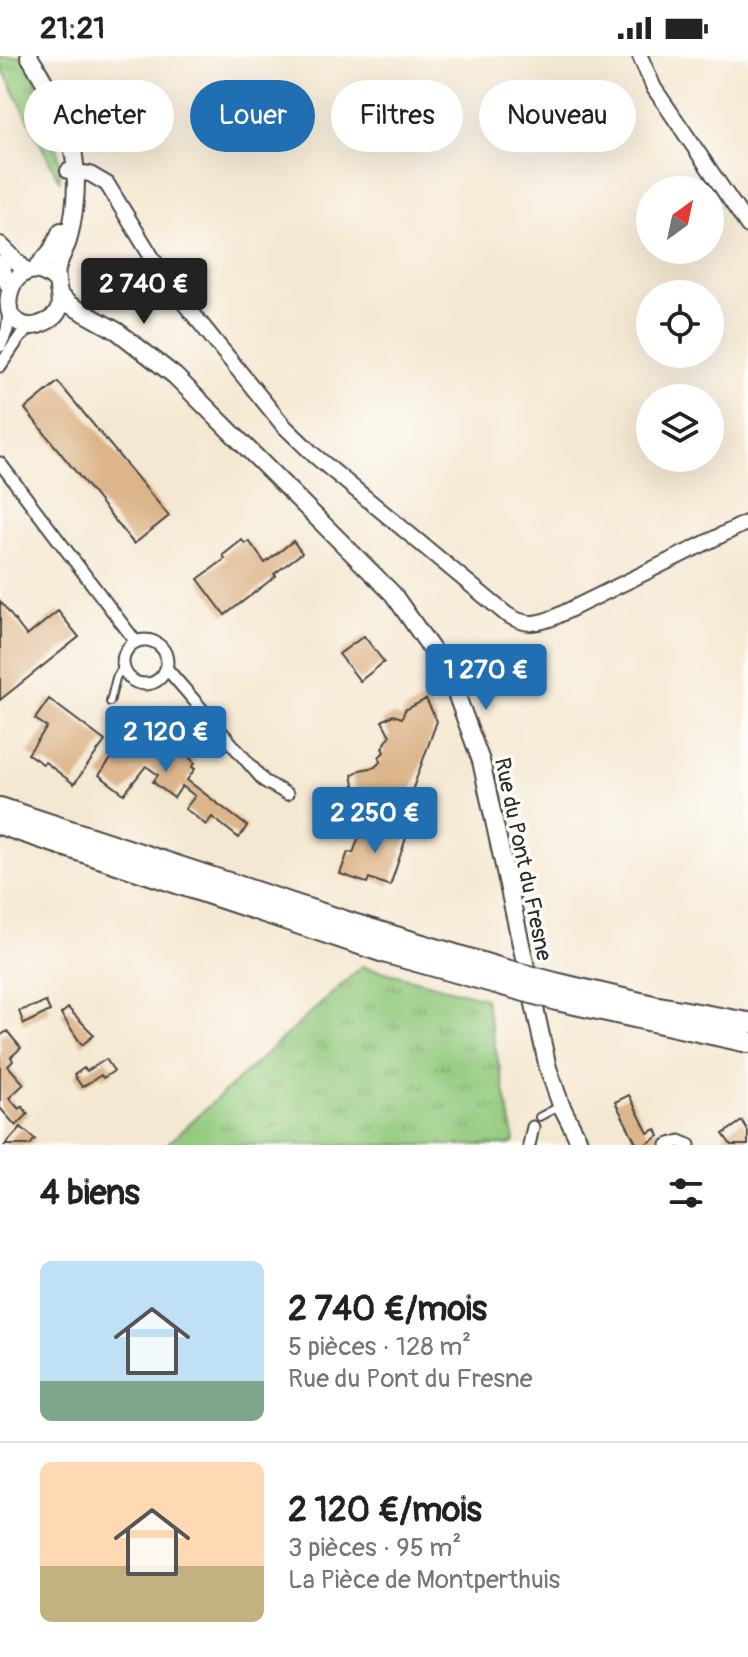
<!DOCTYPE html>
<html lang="fr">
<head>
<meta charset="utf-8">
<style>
	body { margin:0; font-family:Pangolin,sans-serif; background:#f2f2f2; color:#222; height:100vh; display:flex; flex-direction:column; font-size:30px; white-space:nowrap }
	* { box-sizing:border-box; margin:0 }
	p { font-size:26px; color:#767676 }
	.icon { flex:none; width:44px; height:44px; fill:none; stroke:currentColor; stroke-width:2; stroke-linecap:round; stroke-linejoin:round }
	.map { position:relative; height:1089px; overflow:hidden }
	.drawer { display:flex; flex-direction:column; background:#fff; flex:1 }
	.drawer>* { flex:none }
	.banner { position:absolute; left:24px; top:24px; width:700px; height:72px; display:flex; gap:16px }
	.needle { width:52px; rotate:33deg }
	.buttons { position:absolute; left:636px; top:120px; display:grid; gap:16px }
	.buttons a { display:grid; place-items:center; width:88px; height:88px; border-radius:50%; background:#fff; box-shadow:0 8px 32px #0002; font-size:40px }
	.price { position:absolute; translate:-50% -68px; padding:0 18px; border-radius:8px; background:#1f6fb2; color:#fff; font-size:26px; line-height:52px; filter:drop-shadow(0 2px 4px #0008) }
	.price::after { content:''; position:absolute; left:50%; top:48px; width:24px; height:18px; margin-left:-12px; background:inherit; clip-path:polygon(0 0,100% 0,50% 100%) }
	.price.current { background:#222; color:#fff }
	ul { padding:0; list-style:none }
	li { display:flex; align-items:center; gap:24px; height:200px; padding:0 40px }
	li+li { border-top:2px solid #e0e0e0 }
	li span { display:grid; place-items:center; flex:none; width:224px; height:160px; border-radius:12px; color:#555 }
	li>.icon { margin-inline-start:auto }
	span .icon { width:96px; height:96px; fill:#fffc; stroke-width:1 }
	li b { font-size:34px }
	h2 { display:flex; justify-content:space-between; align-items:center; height:96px; padding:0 40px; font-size:34px }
	.tag { padding:0 28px; border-radius:36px; background:#fff; box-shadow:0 8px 32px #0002; font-size:28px; line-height:72px }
	.tag.current { background:#1f6fb2; color:#fff }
	.status { display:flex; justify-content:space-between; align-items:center; height:56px; padding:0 40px; background:#fff; direction:ltr }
	.status svg { height:22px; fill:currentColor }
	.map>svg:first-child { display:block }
	.grass { fill:url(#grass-tufts); stroke:#5e7a54; stroke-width:2 }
	.building { fill:#ddb58a }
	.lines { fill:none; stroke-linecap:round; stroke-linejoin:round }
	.service-casing { stroke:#494744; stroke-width:10 }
	.minor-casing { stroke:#494744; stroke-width:15 }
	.tertiary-casing { stroke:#494744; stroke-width:18 }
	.secondary-casing { stroke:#494744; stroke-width:20 }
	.trunk-casing { stroke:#494744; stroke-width:24 }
	.service { stroke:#fff; stroke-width:6 }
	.minor { stroke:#fff; stroke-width:11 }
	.tertiary { stroke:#fff; stroke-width:14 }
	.secondary { stroke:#fff; stroke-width:16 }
	.trunk { stroke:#fff; stroke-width:20 }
	.trunk-bridge-casing { stroke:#494744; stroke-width:24; stroke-linecap:butt }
	.trunk-bridge { stroke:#fff; stroke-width:20 }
	.labels { text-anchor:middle; stroke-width:7; stroke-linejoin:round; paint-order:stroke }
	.street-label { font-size:22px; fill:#2b2b2b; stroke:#fdfcf7 }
</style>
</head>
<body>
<div class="status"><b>21:21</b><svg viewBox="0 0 49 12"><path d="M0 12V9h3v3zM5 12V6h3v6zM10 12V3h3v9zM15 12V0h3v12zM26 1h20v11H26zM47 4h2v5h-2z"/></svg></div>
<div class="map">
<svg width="748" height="1089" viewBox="0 0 748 1089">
	<defs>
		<pattern id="grass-tufts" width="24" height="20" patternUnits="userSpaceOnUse" patternTransform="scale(2)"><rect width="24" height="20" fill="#92c97c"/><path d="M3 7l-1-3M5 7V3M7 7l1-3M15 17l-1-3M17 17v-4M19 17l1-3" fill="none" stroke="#77a366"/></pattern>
	</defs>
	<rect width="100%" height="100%" fill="#fdfcf7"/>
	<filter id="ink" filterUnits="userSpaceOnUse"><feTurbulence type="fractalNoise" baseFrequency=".0125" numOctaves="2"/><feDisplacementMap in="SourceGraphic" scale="16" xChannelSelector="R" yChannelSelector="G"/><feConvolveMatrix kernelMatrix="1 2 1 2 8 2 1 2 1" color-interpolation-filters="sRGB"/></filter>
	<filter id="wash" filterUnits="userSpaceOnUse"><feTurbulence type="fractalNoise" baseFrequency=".006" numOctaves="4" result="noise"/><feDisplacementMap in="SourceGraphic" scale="32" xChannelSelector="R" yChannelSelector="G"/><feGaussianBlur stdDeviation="1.8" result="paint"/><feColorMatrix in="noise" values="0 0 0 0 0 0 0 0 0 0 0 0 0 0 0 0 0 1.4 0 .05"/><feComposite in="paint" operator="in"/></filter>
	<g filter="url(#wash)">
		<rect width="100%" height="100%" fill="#f5e8d2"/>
		<path class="grass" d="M0 0H23C48 47 59 72 60 126L0 8Z
			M362 910 485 942 515 1086 508 1089H166Z"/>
		<g id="blocks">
			<path class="building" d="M58 326 169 460 134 488 25 353Z
				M242 484 245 488 249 485 265 507 293 485 302 497 274 518 276 520 225 559 198 523 225 503 223 499Z
				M0 545 27 580 58 555 79 581 0 644Z
				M364 580 384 606 360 625 339 598Z
				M49 643 105 685 74 728 45 706 43 708 28 698 47 671 35 663Z
				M426 643 437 665 404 757 373 746 376 737H360L354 729 352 719 360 714 375 711 381 705 379 701 384 696 382 692 390 680 382 665 393 659 402 662 405 654Z
				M156 660 173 674 168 681 195 707 192 711 195 713 187 724 247 770 239 782 212 761 206 769 191 757 185 753 195 740 182 730 174 742 153 726 158 719 146 710 124 738 99 719 126 683 139 693 150 679 144 675Z
				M365 764 407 779 390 830 369 822 367 827 340 818 348 796 353 797Z
				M46 946 50 955 24 968 19 955Z
				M68 952 94 979 82 989 61 958Z
				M7 975 21 992 11 1001 13 1005 8 1010 24 1028 9 1042 19 1053 22 1050 28 1058 16 1070 0 1052V980Z
				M106 1003 114 1015 103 1022 101 1019 82 1031 74 1019 84 1012 87 1015Z
				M629 1039 648 1077 656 1073 659 1080 645 1089H637L615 1046Z
				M742 1065 748 1075V1089H731L723 1078Z
				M21 1071 35 1083 30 1089H5Z"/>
		</g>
	</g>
	<g filter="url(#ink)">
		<use href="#blocks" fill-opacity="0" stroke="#494744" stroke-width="2"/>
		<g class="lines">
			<defs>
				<path id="service" d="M110 646 116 622 123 610
					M539 1061 558 1051"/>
				<path id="minor" d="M0 290 7 274 9 257
					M0 310 19 282 31 271
					M0 407 136 586
					M123 606a22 22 0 1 1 44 0a22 22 0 1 1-44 0Z
					M167 613 264 725 287 738
					M529 1089 533 1071
					M667 1089 680 1085 689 1089"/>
				<path id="tertiary" d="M640 0 654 32 748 170
					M68 115 90 118 107 128 167 226 283 369 315 400 506 558C525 570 535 569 555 561L748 466"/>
				<path id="secondary" d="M29 0C48 32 68 62 74 100 78 127 75 158 68 185 65 194 59 203 57 213 53 236 75 257 38 269 28 272 18 268 11 260 0 231 27 197 56 225
					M0 189 25 214
					M0 208 8 228
					M35 214 52 194 61 175
					M61 241 70 249 117 275 175 320 393 538 435 598 454 632 481 705 548 1012 561 1049 581 1089"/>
				<path id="trunk" d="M0 752 353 868 502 913
					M0 768 387 897 503 929
					M559 928 653 950 748 967
					M557 944 748 986"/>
			</defs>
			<use href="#service" class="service-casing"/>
			<use href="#minor" class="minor-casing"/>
			<use href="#tertiary" class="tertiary-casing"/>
			<use href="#secondary" class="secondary-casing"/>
			<use href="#trunk" class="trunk-casing"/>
			<use href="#service" class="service"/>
			<use href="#minor" class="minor"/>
			<use href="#tertiary" class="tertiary"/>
			<use href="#secondary" class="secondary"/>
			<use href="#trunk" class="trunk"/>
			<defs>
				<path id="trunk-bridge" d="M502 913 559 928
					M503 929 557 944"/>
			</defs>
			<use href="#trunk-bridge" class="trunk-bridge-casing"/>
			<use href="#trunk-bridge" class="trunk-bridge"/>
		</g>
	</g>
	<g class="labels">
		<g class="street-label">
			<text transform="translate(524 803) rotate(78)" y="8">Rue du Pont du Fresne</text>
		</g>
	</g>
</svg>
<div class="buttons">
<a><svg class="needle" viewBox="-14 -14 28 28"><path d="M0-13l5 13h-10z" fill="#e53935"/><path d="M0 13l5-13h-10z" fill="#767676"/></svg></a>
<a><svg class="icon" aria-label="locate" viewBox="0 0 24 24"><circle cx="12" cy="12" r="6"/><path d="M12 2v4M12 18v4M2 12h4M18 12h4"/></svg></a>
<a><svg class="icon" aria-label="layers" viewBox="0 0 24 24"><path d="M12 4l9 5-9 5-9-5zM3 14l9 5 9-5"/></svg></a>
</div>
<b class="price current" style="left:144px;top:270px">2 740 €</b>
<b class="price" style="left:486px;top:656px">1 270 €</b>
<b class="price" style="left:166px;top:718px">2 120 €</b>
<b class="price" style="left:375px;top:799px">2 250 €</b>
<div class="banner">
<a class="tag">Acheter</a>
<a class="tag current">Louer</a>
<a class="tag">Filtres</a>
<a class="tag">Nouveau</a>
</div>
</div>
<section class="drawer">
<h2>4 biens<svg class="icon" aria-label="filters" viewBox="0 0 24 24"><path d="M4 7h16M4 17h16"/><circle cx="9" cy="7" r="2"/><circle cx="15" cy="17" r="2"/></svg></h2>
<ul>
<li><span style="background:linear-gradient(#bfe0f5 75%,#7fa58c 0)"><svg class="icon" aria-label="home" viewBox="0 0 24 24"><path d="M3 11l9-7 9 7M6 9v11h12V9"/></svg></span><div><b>2 740 €/mois</b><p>5 pièces · 128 m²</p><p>Rue du Pont du Fresne</p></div></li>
<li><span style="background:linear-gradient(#ffd9b3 65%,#c2b280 0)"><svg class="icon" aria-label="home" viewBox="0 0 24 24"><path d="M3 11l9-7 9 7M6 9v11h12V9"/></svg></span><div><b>2 120 €/mois</b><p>3 pièces · 95 m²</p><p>La Pièce de Montperthuis</p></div></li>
</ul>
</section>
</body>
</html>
